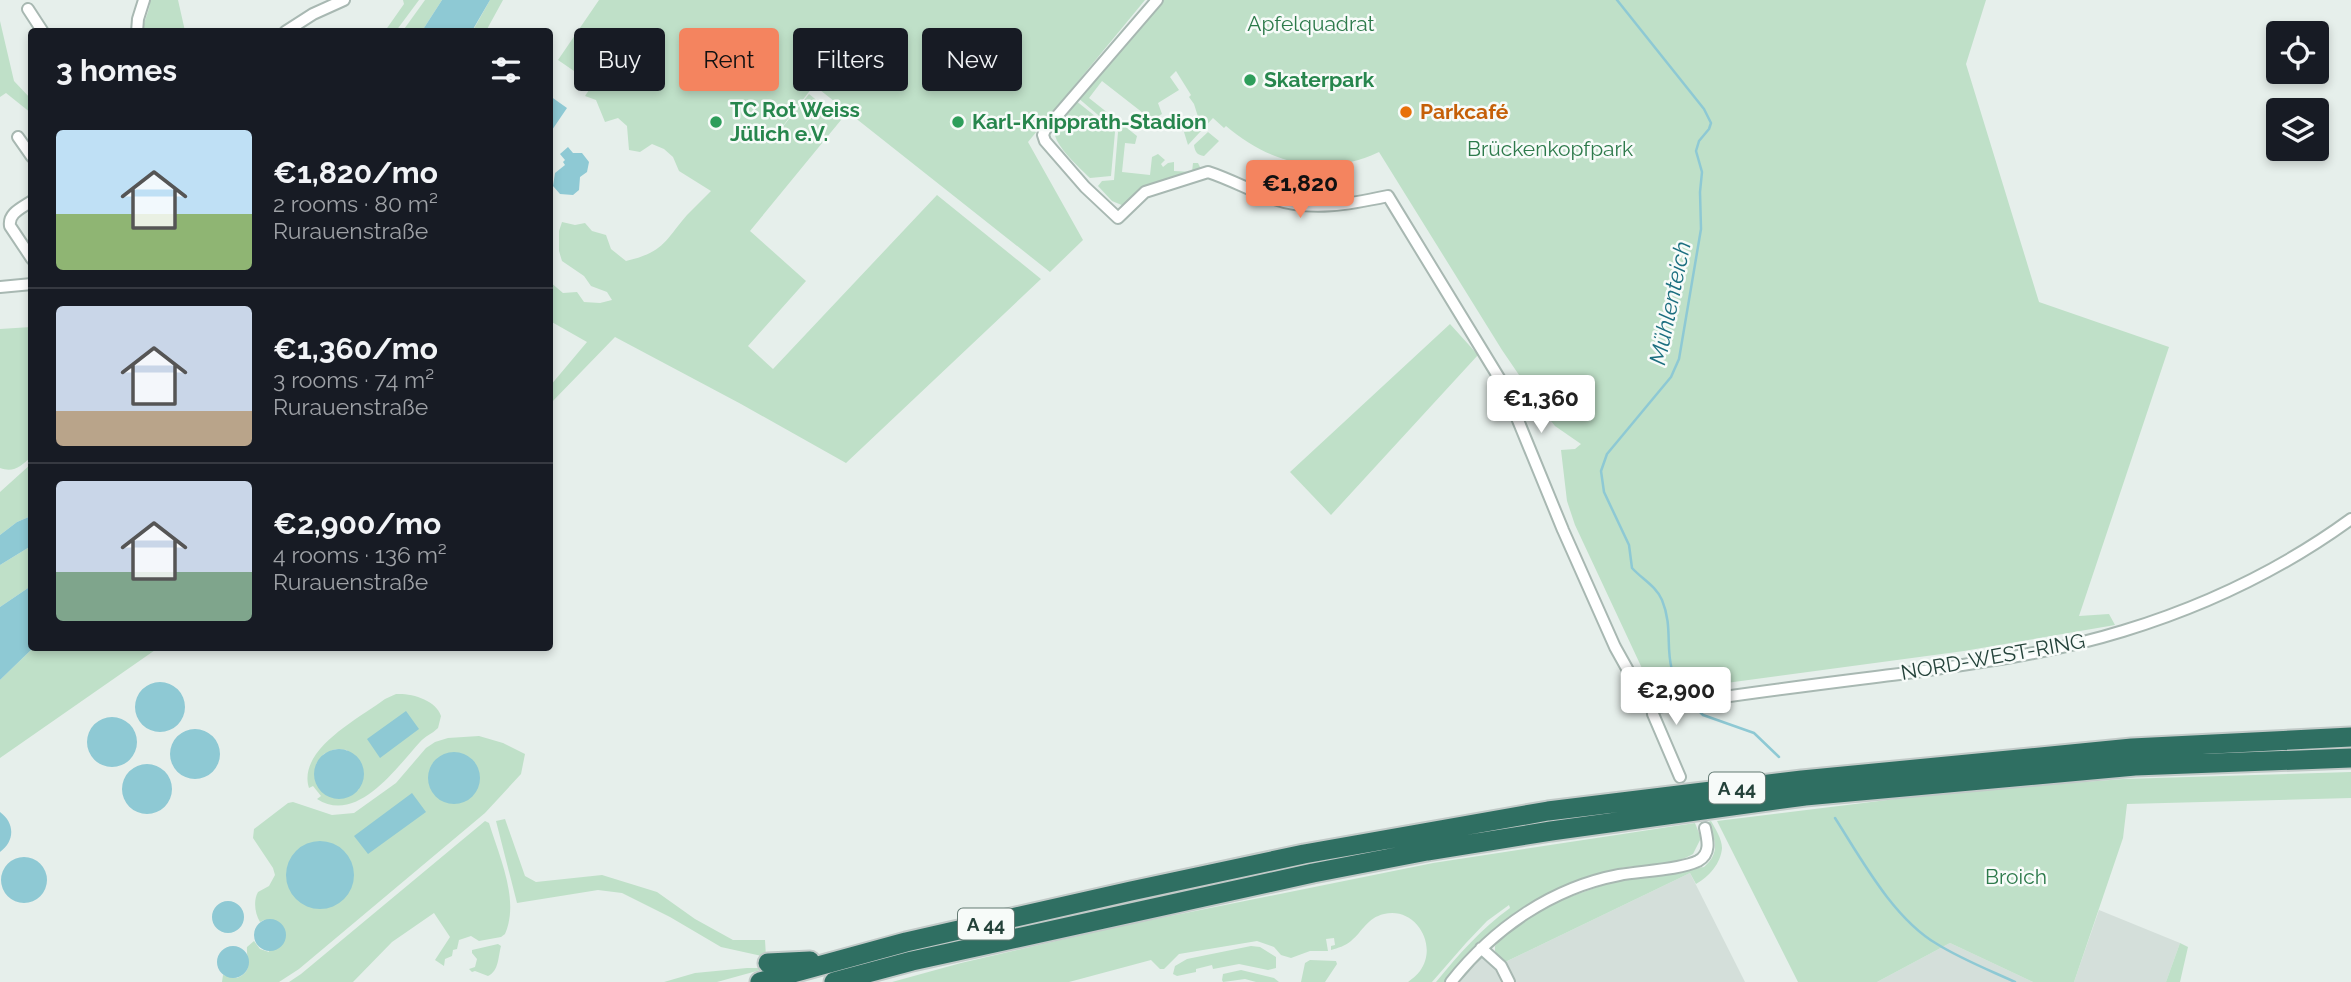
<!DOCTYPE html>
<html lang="en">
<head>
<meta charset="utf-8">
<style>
	body { margin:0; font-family:Raleway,sans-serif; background:#242831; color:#f1f3f6; height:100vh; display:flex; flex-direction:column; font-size:26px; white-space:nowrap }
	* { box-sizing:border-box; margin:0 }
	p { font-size:23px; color:#9ea1a6 }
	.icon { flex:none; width:38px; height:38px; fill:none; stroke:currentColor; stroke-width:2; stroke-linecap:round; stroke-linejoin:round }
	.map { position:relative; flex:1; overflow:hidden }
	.drawer { position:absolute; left:28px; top:28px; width:525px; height:623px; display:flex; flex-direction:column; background:#171b24; border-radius:7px; box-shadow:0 4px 10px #0003 }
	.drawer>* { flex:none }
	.hud { position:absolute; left:574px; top:28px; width:665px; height:63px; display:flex; gap:14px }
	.fabs { position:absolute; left:2266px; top:21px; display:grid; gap:14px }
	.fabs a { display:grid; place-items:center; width:63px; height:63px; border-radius:7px; background:#171b24; box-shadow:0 4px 10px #0003; font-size:35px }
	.price { position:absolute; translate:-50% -60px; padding:0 16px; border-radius:7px; background:#fff; color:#222; font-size:23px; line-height:46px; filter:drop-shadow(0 2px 4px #0008) }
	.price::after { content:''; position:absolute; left:50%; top:42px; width:21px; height:16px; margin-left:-10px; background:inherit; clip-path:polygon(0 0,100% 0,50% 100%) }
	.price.current { background:#f4845f; color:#111 }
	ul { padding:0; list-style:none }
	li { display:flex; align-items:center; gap:21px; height:175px; padding:0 28px }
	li+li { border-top:2px solid #363941 }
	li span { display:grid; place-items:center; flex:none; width:196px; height:140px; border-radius:7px; color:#555 }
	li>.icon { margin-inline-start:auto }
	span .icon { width:84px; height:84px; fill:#fffc; stroke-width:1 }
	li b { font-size:30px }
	h2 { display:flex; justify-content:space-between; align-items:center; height:84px; padding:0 28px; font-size:30px }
	.tag { padding:0 24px; border-radius:7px; background:#171b24; box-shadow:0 4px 10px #0003; font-size:24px; line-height:63px }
	.tag.current { background:#f4845f; color:#111 }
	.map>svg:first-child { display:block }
	.built { fill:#d4dfda }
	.green { fill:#bfe0c8; fill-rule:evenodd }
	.water { fill:#8ec9d4 }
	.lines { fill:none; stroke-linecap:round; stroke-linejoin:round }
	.stream { stroke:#8ec9d4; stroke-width:2.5 }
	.street-casing { stroke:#a8b8b2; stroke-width:14 }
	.highway-casing { stroke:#c2cac8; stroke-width:23 }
	.street { stroke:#fff; stroke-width:10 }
	.highway { stroke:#2f6f62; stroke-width:19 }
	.leisure-dot { fill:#2e9e5b; stroke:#f7fbf9; stroke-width:2.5 }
	.food-dot { fill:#e8710a; stroke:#f7fbf9; stroke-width:2.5 }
	.labels { text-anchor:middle; stroke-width:5; stroke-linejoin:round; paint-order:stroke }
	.shield { fill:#f7fbf9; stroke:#637a73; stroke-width:2 }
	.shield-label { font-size:19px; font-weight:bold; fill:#24423a }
	.park-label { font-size:21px; fill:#2d7a4b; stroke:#f7fbf9 }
	.leisure-label { font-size:21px; font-weight:bold; fill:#27864d; stroke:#f7fbf9; text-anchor:start }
	.food-label { font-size:21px; font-weight:bold; fill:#c56008; stroke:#f7fbf9; text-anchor:start }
	.street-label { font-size:21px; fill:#24423a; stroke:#f7fbf9 }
	.water-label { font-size:23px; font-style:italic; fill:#1c6f80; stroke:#f7fbf9 }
</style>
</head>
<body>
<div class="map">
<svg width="2351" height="982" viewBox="0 0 2351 982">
	<rect width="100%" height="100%" fill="#e6efeb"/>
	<path class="built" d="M1690 873 1745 982H1459L1482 956 1495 967Z
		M2099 910 2180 943 2166 982H2074Z
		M1950 943 2033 982H1877Z"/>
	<path class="green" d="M150 0H178L185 31 143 32C143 21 151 9 150 0Z
		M403 0H419L396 31H385L404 4Z
		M425 0H442L422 31 402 32Z
		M490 0H503L486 31 472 32Z
		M599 0H1145L1028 142 1083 240 1050 272 820 90 834 72 837 55 773 139 809 94 841 120 750 231 806 281 748 346 773 369 937 195 1041 279 846 463 741 404 615 337 550 404V386L587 342 550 321V277V282L563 293 577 292 584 302 600 303 612 300 607 292 591 286 584 276 562 261 559 251V231L562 222 575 225 585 223 592 231 606 235 611 249 626 261C664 252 664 242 687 215 695 207 703 199 711 191L679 171 673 157 664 149 652 144 640 152 629 150 627 126 618 118 605 122 596 100 585 96 593 84 558 60Z
		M1164 0H1986L1966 64 2039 302 2169 347 2079 616 2109 614 2115 625 1964 651 1667 691 1656 689 1647 679 1575 525 1567 501 1561 450 1575 449 1581 444 1555 426 1547 416 1502 350 1379 152C1324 178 1271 164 1226 126L1224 128 1213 118 1188 145 1184 132 1193 129V126L1200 123 1194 104 1189 97 1191 95 1176 71 1170 77 1179 90 1158 103 1162 114 1152 120 1102 81 1089 98 1137 136 1135 144 1125 143 1122 172 1150 175 1152 157 1158 154 1165 160 1161 164 1163 167 1168 163 1174 162V171L1192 172 1193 163H1198L1201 169 1124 206 1112 201 1098 186 1102 181 1114 180 1118 132 1077 97Z
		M0 21 14 81 31 99V113L6 93 0 97Z
		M1075 100 1115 132 1111 176 1090 178C1080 168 1050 142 1055 128 1058 117 1068 108 1075 100Z
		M1208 132 1219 141 1204 156C1197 155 1195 152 1194 145Z
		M1450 324 1478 355 1331 515 1290 472Z
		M31 327V457C21 466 14 473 0 468V329Z
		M31 464V516L17 522 0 535V492Z
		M31 546V586L0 607V565Z
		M33 648H158L0 758V680Z
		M396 694C412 693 436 700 441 716L438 728C432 734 425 736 420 742 397 767 357 825 317 799L321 796 313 786 309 788C297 750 358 719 385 699ZM335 749 347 750 359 789 350 796 316 764 324 754Z
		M479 736 503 743 525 754 521 774 485 813 299 969 279 982H222L223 975 237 978C254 971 246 961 247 947L254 941 260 949 269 952 264 920 260 922C255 914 253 901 258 892L269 886 275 875 273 868 253 838 254 829 258 826 288 803 293 802 332 815 354 813 396 783 426 748 435 742 448 738Z
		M2351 772V798L2127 804 2123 838 2074 982H2033L1950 943 1877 982H1798L1717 821 1944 793 2123 779Z
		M505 819 525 876 536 882 602 875 657 892 695 919 733 940H765L766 957 721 947 670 917 622 893 598 890 517 903 496 821Z
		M485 821 489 823C499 856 520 900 505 934L501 937 479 941 471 936 459 940 457 949 453 950 452 956 445 959 444 966 435 960 450 937 434 913 392 942 353 982H289L301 974Z
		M1711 821C1715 828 1722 839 1722 848 1721 863 1709 877 1696 884L1690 873 1503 963 1495 951V946L1506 934 1522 921 1561 900 1609 883 1704 867C1721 852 1715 840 1708 822Z
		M1695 823 1701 838 1693 854C1671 867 1640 864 1615 869 1544 884 1487 926 1444 982H1436C1459 954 1481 929 1510 908L1509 905 1487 921 1466 943 1432 982H1408C1412 979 1417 975 1420 971 1439 945 1415 906 1384 914 1367 918 1363 931 1351 941 1345 946 1338 948 1331 950V946L1335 945 1334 938 1326 939 1328 951H1310L1291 958 1281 955 1274 947 1257 941 1179 954 1164 969H1160L1151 960 1069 982H892L961 963 1116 927 1433 863Z
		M2180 943 2188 947 2180 982H2166Z
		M498 944 501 946C498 957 499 971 488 976L475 971 472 972 469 969 475 967 477 959 472 953V950Z
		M1251 946 1260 947 1276 957V968L1268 970 1239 964 1213 969 1212 965 1196 969V972L1177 976 1173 974 1175 966 1187 959Z
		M1310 960 1336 961 1337 964 1325 982H1301L1305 963Z
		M747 968H768L717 982H664L695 973Z
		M1241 970 1274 978 1279 982H1256L1245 979 1223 982 1222 980 1223 974Z"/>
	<path class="water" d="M442 0H490L472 31H422Z
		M550 96 567 108 550 133Z
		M568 147 573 153H582L589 162 587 172 580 177 579 190 573 195 560 194 553 186 555 173 565 165 563 162 565 160 560 154Z
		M31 516V546L0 565V535L17 522Z
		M31 586 32 648H33L0 680V607Z
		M135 707a25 25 0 1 1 50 0a25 25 0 1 1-50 0Z
		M406 711 419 729 380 758 367 739Z
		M87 742a25 25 0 1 1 50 0a25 25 0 1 1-50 0Z
		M170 754a25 25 0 1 1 50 0a25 25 0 1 1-50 0Z
		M314 774a25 25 0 1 1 50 0a25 25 0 1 1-50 0Z
		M428 778a26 26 0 1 1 52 0a26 26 0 1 1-52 0Z
		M122 789a25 25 0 1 1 50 0a25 25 0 1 1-50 0Z
		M412 793 426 812 368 854 354 836Z
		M0 812C15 823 15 841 0 852Z
		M286 875a34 34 0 1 1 68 0a34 34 0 1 1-68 0Z
		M1 880a23 23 0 1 1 46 0a23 23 0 1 1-46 0Z
		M212 917a16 16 0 1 1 32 0a16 16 0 1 1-32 0Z
		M254 935a16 16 0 1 1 32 0a16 16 0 1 1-32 0Z
		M217 962a16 16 0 1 1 32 0a16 16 0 1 1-32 0Z"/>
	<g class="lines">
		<path class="stream" d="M1617 0 1704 109 1711 123 1709 129 1699 141 1696 151 1702 172 1700 192 1701 229 1679 359 1671 377 1607 454 1601 471 1604 492 1629 545 1632 568C1642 579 1656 586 1662 600 1677 636 1657 663 1688 698
			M1694 706 1703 715 1754 733 1779 757
			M1835 818C1862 860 1893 918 1937 944 1961 959 1989 970 2015 982"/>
		<defs>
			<path id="street" d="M1157 0 1045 130 1043 135 1045 141 1085 187 1118 218 1145 192 1208 172C1230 179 1251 191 1274 199 1311 212 1351 204 1388 196L1504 386 1563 530 1615 647 1644 699 1652 705 1653 714 1680 777
				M28 9 43 32
				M137 32 138 19 144 0
				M285 32 313 14 344 0
				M18 137 32 157
				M32 201C22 208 8 213 10 226L32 259
				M0 287 32 284
				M1652 705 1657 707C1743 693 1829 683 1915 672 1985 662 2055 652 2123 631 2205 606 2281 570 2351 519
				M1481 948 1501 966 1509 982
				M1451 982C1493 929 1551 888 1619 875 1640 871 1679 870 1698 861 1711 854 1708 841 1705 828"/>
			<path id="highway" d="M768 963 810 961
				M760 982 906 942 1131 891 1304 854 1548 811 1802 780 2132 748 2351 737
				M834 982 912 961 1313 873 1427 851 1551 831 1805 796 2135 766 2351 758"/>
		</defs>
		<use href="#street" class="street-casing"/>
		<use href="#highway" class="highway-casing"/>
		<use href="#street" class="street"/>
		<use href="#highway" class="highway"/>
	</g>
	<g class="leisure-dot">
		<circle cx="1250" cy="80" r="7"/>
		<circle cx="716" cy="122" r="7"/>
		<circle cx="958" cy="122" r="7"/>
	</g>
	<circle class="food-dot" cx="1406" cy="112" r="7"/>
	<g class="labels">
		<g class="shield">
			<rect x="1709" y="772.5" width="56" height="31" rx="5"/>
			<rect x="958" y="908.5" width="56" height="31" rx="5"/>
		</g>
		<g class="shield-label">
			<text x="1737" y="795">A 44</text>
			<text x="986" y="931">A 44</text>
		</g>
		<g class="park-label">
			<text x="1311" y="31">Apfelquadrat</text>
			<text x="1550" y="156">Brückenkopfpark</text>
			<text x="2016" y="884">Broich</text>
		</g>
		<g class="leisure-label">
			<text x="1264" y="87">Skaterpark</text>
			<text x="730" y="117">TC Rot Weiss<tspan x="730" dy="24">Jülich e.V.</tspan></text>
			<text x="972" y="129">Karl-Knipprath-Stadion</text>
		</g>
		<g class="food-label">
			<text x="1420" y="119">Parkcafé</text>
		</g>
		<g class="street-label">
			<text transform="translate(1993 657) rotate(-10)" y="7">NORD-WEST-RING</text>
		</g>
		<g class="water-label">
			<text transform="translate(1670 303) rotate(-78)" y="8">Mühlenteich</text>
		</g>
	</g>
</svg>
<div class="fabs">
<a><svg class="icon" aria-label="locate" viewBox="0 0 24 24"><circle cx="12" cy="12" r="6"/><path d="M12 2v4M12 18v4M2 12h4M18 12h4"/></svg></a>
<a><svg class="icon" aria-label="layers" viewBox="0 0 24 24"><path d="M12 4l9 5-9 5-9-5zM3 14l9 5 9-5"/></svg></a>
</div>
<b class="price current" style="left:1300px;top:220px">€1,820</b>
<b class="price" style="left:1541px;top:435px">€1,360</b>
<b class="price" style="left:1676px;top:727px">€2,900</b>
<div class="hud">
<a class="tag">Buy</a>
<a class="tag current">Rent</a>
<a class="tag">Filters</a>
<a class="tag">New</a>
</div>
<section class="drawer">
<h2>3 homes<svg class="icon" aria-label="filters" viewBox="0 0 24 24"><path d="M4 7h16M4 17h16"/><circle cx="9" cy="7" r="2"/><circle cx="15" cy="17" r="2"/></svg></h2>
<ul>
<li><span style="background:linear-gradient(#bfe0f5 60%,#8fb573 0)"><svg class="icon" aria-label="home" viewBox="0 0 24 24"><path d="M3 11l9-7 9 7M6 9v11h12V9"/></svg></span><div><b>€1,820/mo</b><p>2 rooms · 80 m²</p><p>Rurauenstraße</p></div></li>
<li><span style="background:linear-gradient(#c9d6e8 75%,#b9a48a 0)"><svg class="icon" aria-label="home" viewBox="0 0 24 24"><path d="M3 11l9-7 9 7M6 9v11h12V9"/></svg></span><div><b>€1,360/mo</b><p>3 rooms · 74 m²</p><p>Rurauenstraße</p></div></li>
<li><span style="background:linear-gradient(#c9d6e8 65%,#7fa58c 0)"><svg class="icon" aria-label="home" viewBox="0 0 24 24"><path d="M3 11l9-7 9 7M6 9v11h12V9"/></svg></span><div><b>€2,900/mo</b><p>4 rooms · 136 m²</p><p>Rurauenstraße</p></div></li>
</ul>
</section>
</div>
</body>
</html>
